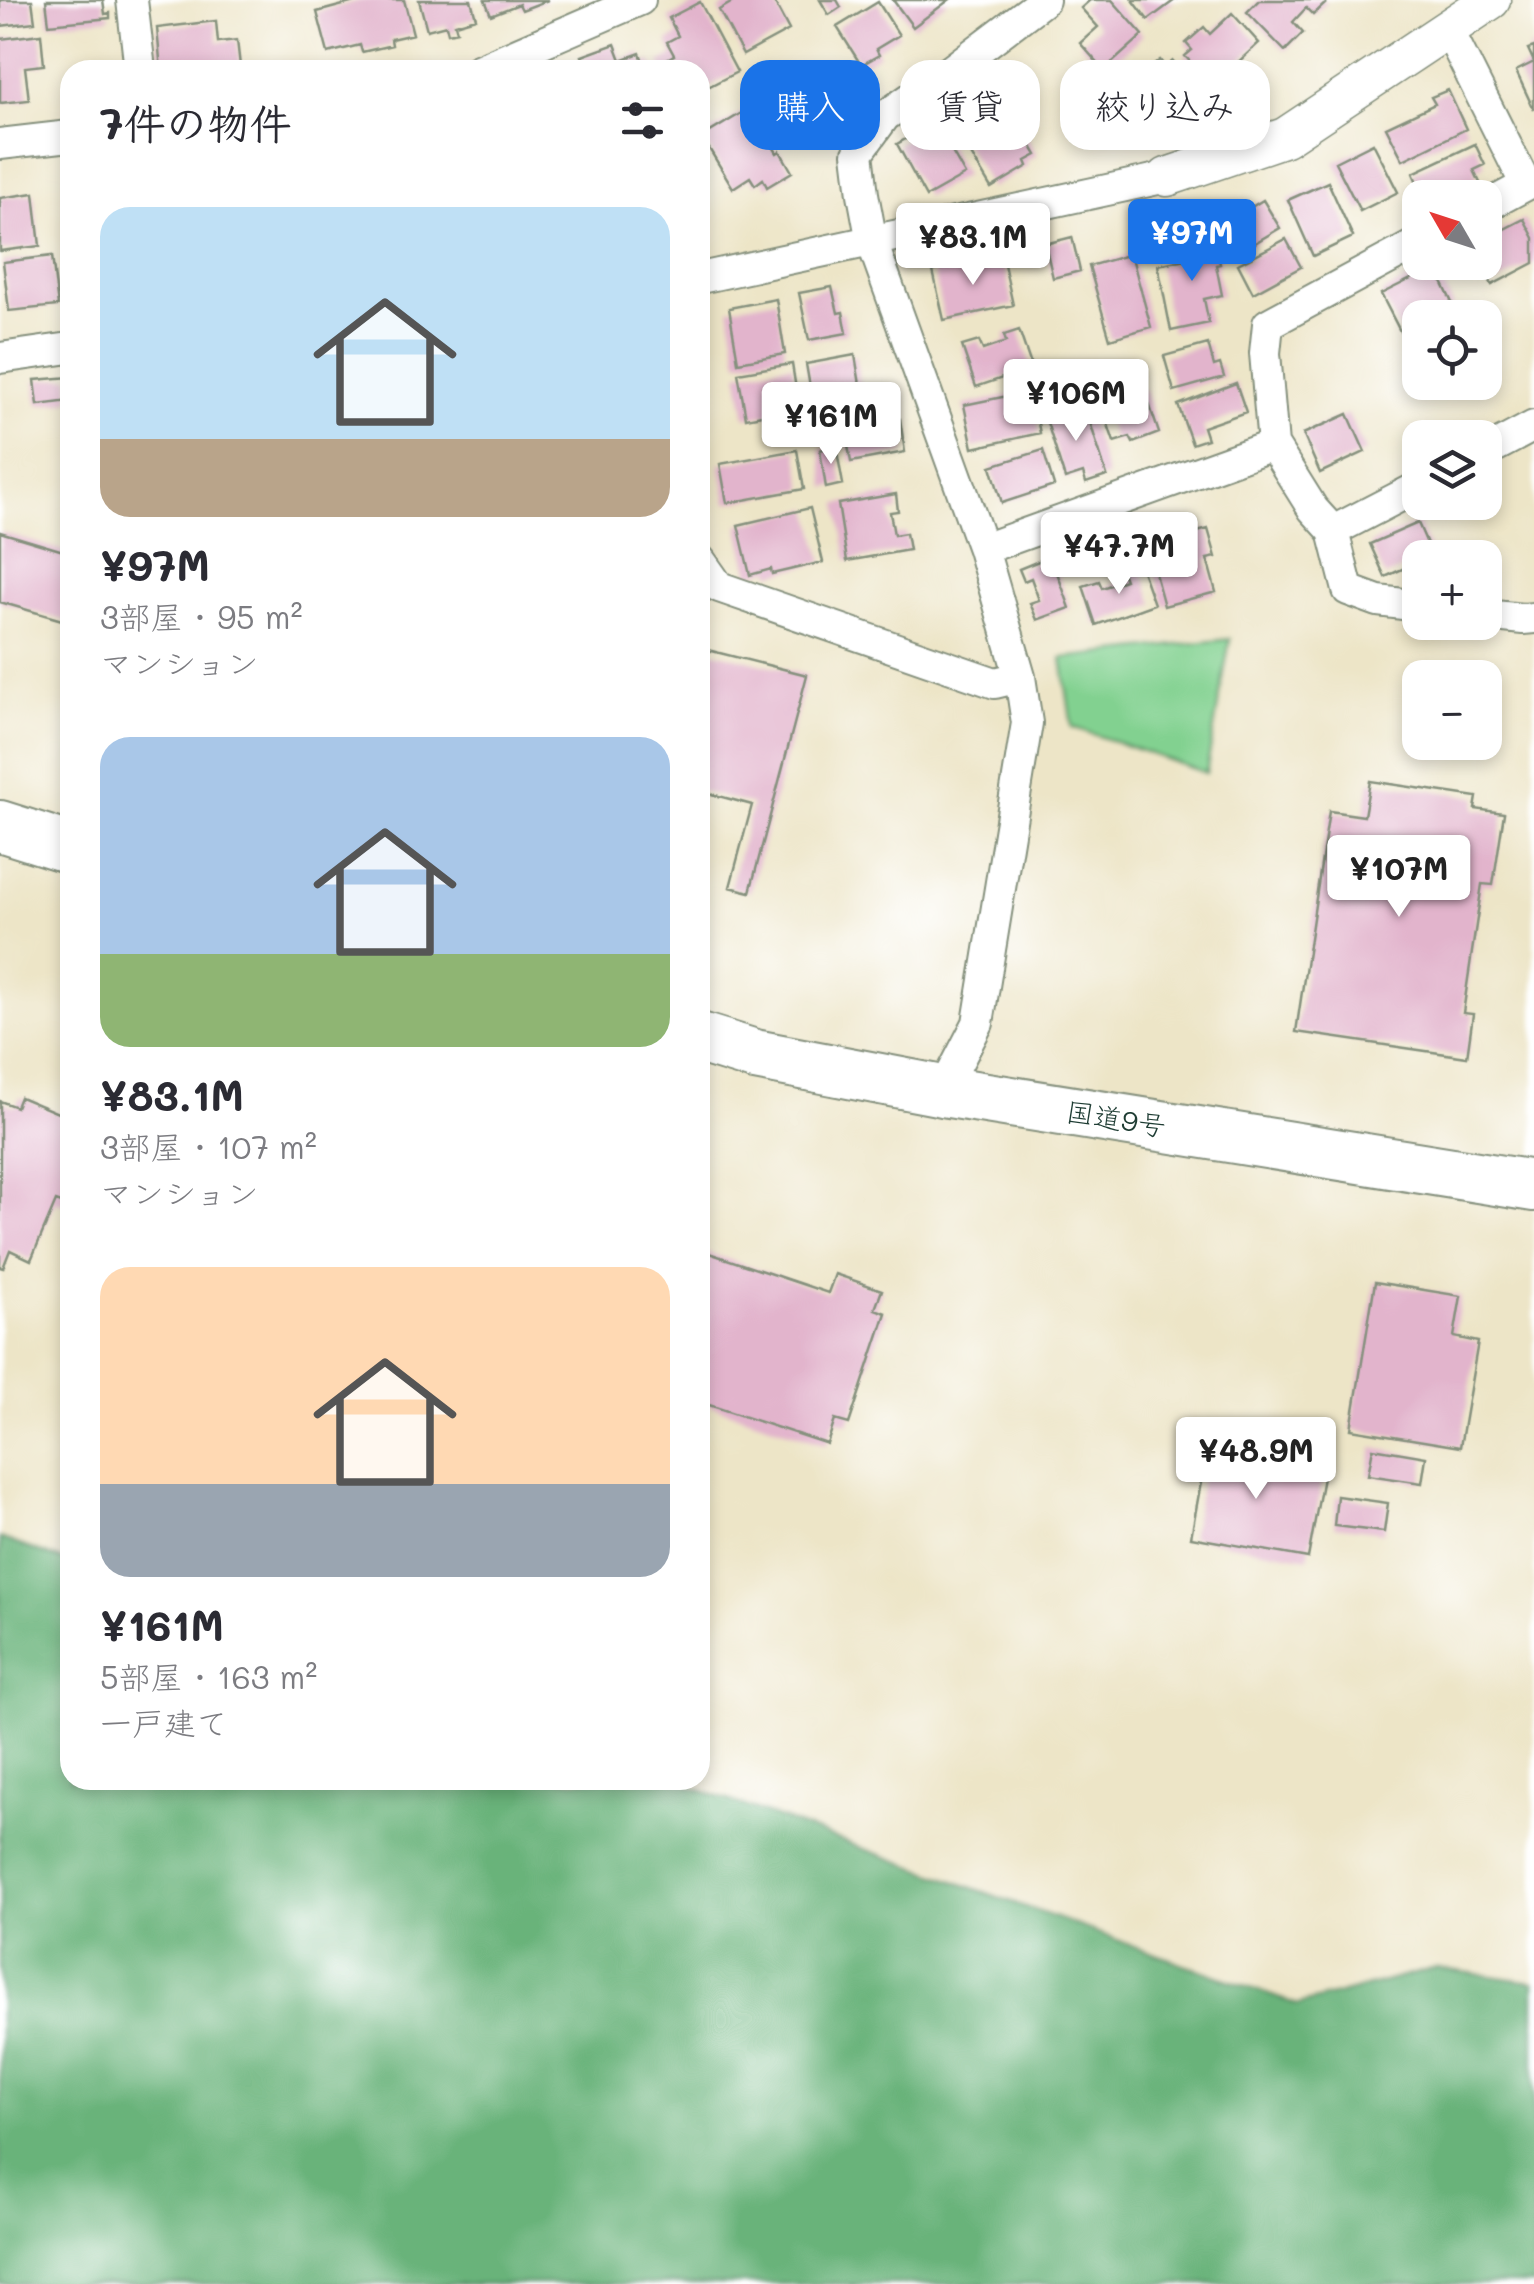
<!DOCTYPE html>
<html lang="ja">
<head>
<meta charset="utf-8">
<style>
	body { margin:0; font-family:Mali,"Klee One",sans-serif; background:#f7f7f7; color:#2b2b33; height:100vh; display:flex; flex-direction:column; font-size:38px; white-space:nowrap }
	* { box-sizing:border-box; margin:0 }
	p { font-size:32px; color:#7c7c81 }
	.icon { flex:none; width:55px; height:55px; fill:none; stroke:currentColor; stroke-width:2; stroke-linecap:round; stroke-linejoin:round }
	.map { position:relative; flex:1; overflow:hidden }
	.sheet { position:absolute; left:60px; top:60px; width:650px; height:1730px; display:flex; flex-direction:column; background:#fff; border-radius:30px; box-shadow:0 5px 15px #0003 }
	.sheet>* { flex:none }
	.top-card { position:absolute; left:740px; top:60px; width:642px; height:90px; display:flex; gap:20px }
	.needle { width:65px; rotate:309deg }
	.tools { position:absolute; left:1402px; top:180px; display:grid; gap:20px }
	.tools a { display:grid; place-items:center; width:100px; height:100px; border-radius:20px; background:#fff; box-shadow:0 5px 15px #0003; font-size:50px }
	.price { position:absolute; translate:-50% -85px; padding:0 22px; border-radius:10px; background:#fff; color:#222; font-size:32px; line-height:65px; filter:drop-shadow(0 2px 5px #0008) }
	.price::after { content:''; position:absolute; left:50%; top:60px; width:30px; height:22px; margin-left:-15px; background:inherit; clip-path:polygon(0 0,100% 0,50% 100%) }
	.price.current { background:#1a73e8; color:#fff }
	ul { padding:0; list-style:none }
	li { display:grid; align-content:center; gap:20px; height:530px; padding:0 40px }
	li span { display:grid; place-items:center; height:310px; border-radius:30px; color:#555 }
	li>.icon { margin-inline-start:auto }
	span .icon { width:180px; height:180px; fill:#fffc; stroke-width:1 }
	li b { font-size:42px }
	h2 { display:flex; justify-content:space-between; align-items:center; height:120px; padding:0 40px; font-size:42px }
	.chip { padding:0 35px; border-radius:30px; background:#fff; box-shadow:0 5px 15px #0003; font-size:35px; line-height:90px }
	.chip.current { background:#1a73e8; color:#fff }
	.map>svg:first-child { display:block }
	.green { fill:#82d190; stroke:#508762; stroke-width:2.5 }
	.forest { fill:#69b37a; stroke:#447857; stroke-width:2.5 }
	.building { fill:#e2b4cc }
	.lines { fill:none; stroke-linecap:round; stroke-linejoin:round }
	.minor-casing { stroke:#86917e; stroke-width:34 }
	.tertiary-casing { stroke:#86917e; stroke-width:41 }
	.trunk-casing { stroke:#86917e; stroke-width:54 }
	.minor { stroke:#fff; stroke-width:30 }
	.tertiary { stroke:#fff; stroke-width:38 }
	.trunk { stroke:#fff; stroke-width:50 }
	.labels { text-anchor:middle; stroke-width:9; stroke-linejoin:round; paint-order:stroke }
	.street-label { font-size:28px; fill:#1f3d34; stroke:#fff }
</style>
</head>
<body>
<div class="map">
<svg width="1534" height="2284" viewBox="0 0 1534 2284">
	<rect width="100%" height="100%" fill="#fff"/>
	<filter id="ink" filterUnits="userSpaceOnUse"><feTurbulence type="fractalNoise" baseFrequency=".01" numOctaves="2"/><feDisplacementMap in="SourceGraphic" scale="20" xChannelSelector="R" yChannelSelector="G"/><feConvolveMatrix kernelMatrix="1 2 1 2 8 2 1 2 1" color-interpolation-filters="sRGB"/></filter>
	<filter id="wash" filterUnits="userSpaceOnUse"><feTurbulence type="fractalNoise" baseFrequency=".0048" numOctaves="4" result="noise"/><feDisplacementMap in="SourceGraphic" scale="40" xChannelSelector="R" yChannelSelector="G"/><feGaussianBlur stdDeviation="2.25" result="paint"/><feColorMatrix in="noise" values="0 0 0 0 0 0 0 0 0 0 0 0 0 0 0 0 0 1.4 0 .05"/><feComposite in="paint" operator="in"/></filter>
	<g filter="url(#wash)">
		<rect width="100%" height="100%" fill="#ede5c7"/>
		<path class="green" d="M1230 639 1206 773 1072 727 1062 658Z"/>
		<path class="forest" d="M0 1538 70 1563V1780H673L1298 2005 1436 1968 1534 1982V2284H0Z"/>
		<g id="blocks">
			<path class="building" d="M0 0H32L35 22 0 26Z
				M46 0H103L105 14 110 13V18L49 24Z
				M362 0H404L413 34 391 39 392 45 362 52 360 45 328 53 317 12Z
				M419 0H471L476 18 455 24 457 31 448 33 446 25 427 30Z
				M485 0H548L522 10 519 4 491 15Z
				M736 0H773L789 30 743 55 719 10Z
				M820 0H837L841 7 829 15Z
				M893 0H949L913 27Z
				M1090 0H1112L1143 35 1104 70 1080 43 1098 27 1081 8Z
				M1133 0H1175L1148 20Z
				M1259 0H1322L1326 3 1313 15 1306 8 1293 22 1303 33 1285 51 1247 12Z
				M700 2 737 72 700 91V70H664L660 63 674 55 667 42 678 36 669 18Z
				M878 2 899 35 876 49 879 55 861 65 837 27Z
				M1232 13 1259 43 1224 75 1229 81 1218 91 1185 56 1192 50 1186 43 1204 27 1210 34Z
				M216 21 218 42 237 40 240 66 208 70H161L157 28Z
				M41 34 44 65 25 67 29 100 0 103V39Z
				M615 44 621 60 640 53 644 64 651 61 655 70H587L582 56Z
				M1534 47V110L1516 71 1534 62 1528 49Z
				M1160 60 1165 67 1173 61 1185 75 1175 82 1181 90 1166 102 1175 112 1148 133 1117 95Z
				M992 78 1037 155 1026 161 1028 166 991 188 954 126 969 117 959 98Z
				M1448 90 1466 129 1403 160 1386 127 1435 104 1431 97Z
				M750 108 777 153 780 151 792 172 767 187 763 179 755 185 750 177 733 188 702 137Z
				M935 122 965 175 926 197 897 144Z
				M1373 143 1398 192 1360 211 1335 162Z
				M1475 144 1485 165 1474 170 1481 185 1454 198H1424L1413 173Z
				M1328 182 1353 237 1313 256 1288 200Z
				M34 193 40 246 0 251V198Z
				M1263 200 1280 228 1238 253 1222 225Z
				M1524 219 1534 238V263L1492 285 1481 262H1485V239Z
				M1213 230 1220 264 1216 265 1222 295 1204 299 1209 323 1171 331 1158 265 1196 257 1191 235Z
				M1072 237 1080 271 1053 278 1045 244Z
				M1286 239 1301 267 1253 293 1238 264Z
				M1131 254 1151 327 1110 339 1089 266Z
				M1002 255 1013 305 944 320 933 271Z
				M52 256 58 306 9 311 3 262Z
				M1435 267 1454 307 1432 318H1420V324L1401 333 1381 294Z
				M832 287 838 313 843 312 847 333 809 340 799 293Z
				M776 299 785 354 738 362 729 308Z
				M1019 330 1032 368 976 387 962 346 979 341 983 350 1006 342 1004 335Z
				M1208 344 1214 366 1220 364 1224 377 1174 391 1164 356Z
				M855 355 864 408 815 416 806 364Z
				M792 364 799 408 746 418 738 373Z
				M70 377V401L38 405 35 380Z
				M1236 383 1246 412 1203 427 1207 439 1192 444 1178 405Z
				M1144 389 1159 433 1133 443 1130 437 1114 442 1101 404Z
				M1031 391 1040 433 973 448 964 405Z
				M1084 403 1107 476 1086 483 1083 473 1065 479 1045 416Z
				M1348 414 1365 452 1320 473 1303 434Z
				M900 419 905 452 851 462 845 429Z
				M836 446 843 484 826 488 820 450Z
				M797 450 804 489 727 503 720 464Z
				M1043 450 1054 486 1002 503 991 466Z
				M896 494 898 511 890 512 894 535 906 533 909 550 847 561 838 504Z
				M810 508 823 562 772 574 771 569 750 575 738 525Z
				M1418 523 1432 555 1420 558V561L1385 577 1370 544Z
				M1208 529 1216 557 1207 559 1216 592 1164 606 1150 555 1163 551 1161 542Z
				M0 532 70 553 69 622 0 602Z
				M1051 556 1070 608 1037 620 1030 603 1039 600 1031 578 1024 581 1019 569Z
				M1140 565 1154 604 1096 625 1083 586 1099 581 1102 588 1125 580 1122 572Z
				M700 648 807 675 750 892 730 887 752 805 700 791Z
				M1370 781 1477 797 1475 809 1504 813 1493 885 1482 884 1463 1013 1473 1014 1467 1057 1296 1032 1329 811 1364 816Z
				M20 1097 70 1118V1206L56 1201 31 1260 10 1250 3 1268 0 1267V1101L16 1107Z
				M700 1250 828 1293 835 1274 882 1290 875 1309 886 1313 849 1424 835 1420 827 1444 700 1402Z
				M1375 1282 1461 1296 1454 1337 1478 1342 1460 1447 1351 1429Z
				M1209 1439 1240 1444 1238 1457 1324 1472 1308 1558 1191 1537Z
				M1373 1448 1426 1457 1422 1483 1368 1475Z
				M1337 1496 1388 1503 1384 1532 1334 1526Z"/>
		</g>
	</g>
	<g filter="url(#ink)">
		<use href="#blocks" fill-opacity="0" stroke="#86917e" stroke-width="2.5"/>
		<g class="lines">
			<defs>
				<path id="minor" d="M132 0 140 70
					M1447 27 1526 185 1485 207
					M478 70 640 0
					M0 144 70 136
					M1420 242 1268 324 1265 353 1273 445 1313 509 1333 531 1420 486
					M700 278 1167 177
					M0 358 70 348
					M1485 452 1534 426
					M1333 531 1348 590 1378 601 1420 606
					M983 549 1273 445
					M700 560 719 587 995 683 1020 677
					M1485 615 1523 619 1534 618
					M943 1091 978 1023 1027 723 1020 677 983 549 872 242 863 194 858 153 885 116 950 71 1044 0"/>
				<path id="tertiary" d="M1167 177 1285 137 1491 0"/>
				<path id="trunk" d="M0 826 70 848
					M700 1038 755 1055 943 1091 1534 1186"/>
			</defs>
			<use href="#minor" class="minor-casing"/>
			<use href="#tertiary" class="tertiary-casing"/>
			<use href="#trunk" class="trunk-casing"/>
			<use href="#minor" class="minor"/>
			<use href="#tertiary" class="tertiary"/>
			<use href="#trunk" class="trunk"/>
		</g>
	</g>
	<g class="labels">
		<g class="street-label">
			<text transform="translate(1116 1119) rotate(9)" y="10">国道9号</text>
		</g>
	</g>
</svg>
<div class="tools">
<a><svg class="needle" viewBox="-14 -14 28 28"><path d="M0-13l5 13h-10z" fill="#e53935"/><path d="M0 13l5-13h-10z" fill="#7c7c81"/></svg></a>
<a><svg class="icon" aria-label="locate" viewBox="0 0 24 24"><circle cx="12" cy="12" r="6"/><path d="M12 2v4M12 18v4M2 12h4M18 12h4"/></svg></a>
<a><svg class="icon" aria-label="layers" viewBox="0 0 24 24"><path d="M12 4l9 5-9 5-9-5zM3 14l9 5 9-5"/></svg></a>
<a>+</a>
<a>−</a>
</div>
<b class="price current" style="left:1192px;top:284px">¥97M</b>
<b class="price" style="left:973px;top:288px">¥83.1M</b>
<b class="price" style="left:1076px;top:444px">¥106M</b>
<b class="price" style="left:831px;top:467px">¥161M</b>
<b class="price" style="left:1119px;top:597px">¥47.7M</b>
<b class="price" style="left:1399px;top:920px">¥107M</b>
<b class="price" style="left:1256px;top:1502px">¥48.9M</b>
<div class="top-card">
<a class="chip current">購入</a>
<a class="chip">賃貸</a>
<a class="chip">絞り込み</a>
</div>
<section class="sheet">
<h2>7件の物件<svg class="icon" aria-label="filters" viewBox="0 0 24 24"><path d="M4 7h16M4 17h16"/><circle cx="9" cy="7" r="2"/><circle cx="15" cy="17" r="2"/></svg></h2>
<ul>
<li><span style="background:linear-gradient(#bfe0f5 75%,#b9a48a 0)"><svg class="icon" aria-label="home" viewBox="0 0 24 24"><path d="M3 11l9-7 9 7M6 9v11h12V9"/></svg></span><div><b>¥97M</b><p>3部屋 · 95 m²</p><p>マンション</p></div></li>
<li><span style="background:linear-gradient(#a9c7e8 70%,#8fb573 0)"><svg class="icon" aria-label="home" viewBox="0 0 24 24"><path d="M3 11l9-7 9 7M6 9v11h12V9"/></svg></span><div><b>¥83.1M</b><p>3部屋 · 107 m²</p><p>マンション</p></div></li>
<li><span style="background:linear-gradient(#ffd9b3 70%,#9aa5b1 0)"><svg class="icon" aria-label="home" viewBox="0 0 24 24"><path d="M3 11l9-7 9 7M6 9v11h12V9"/></svg></span><div><b>¥161M</b><p>5部屋 · 163 m²</p><p>一戸建て</p></div></li>
</ul>
</section>
</div>
</body>
</html>
